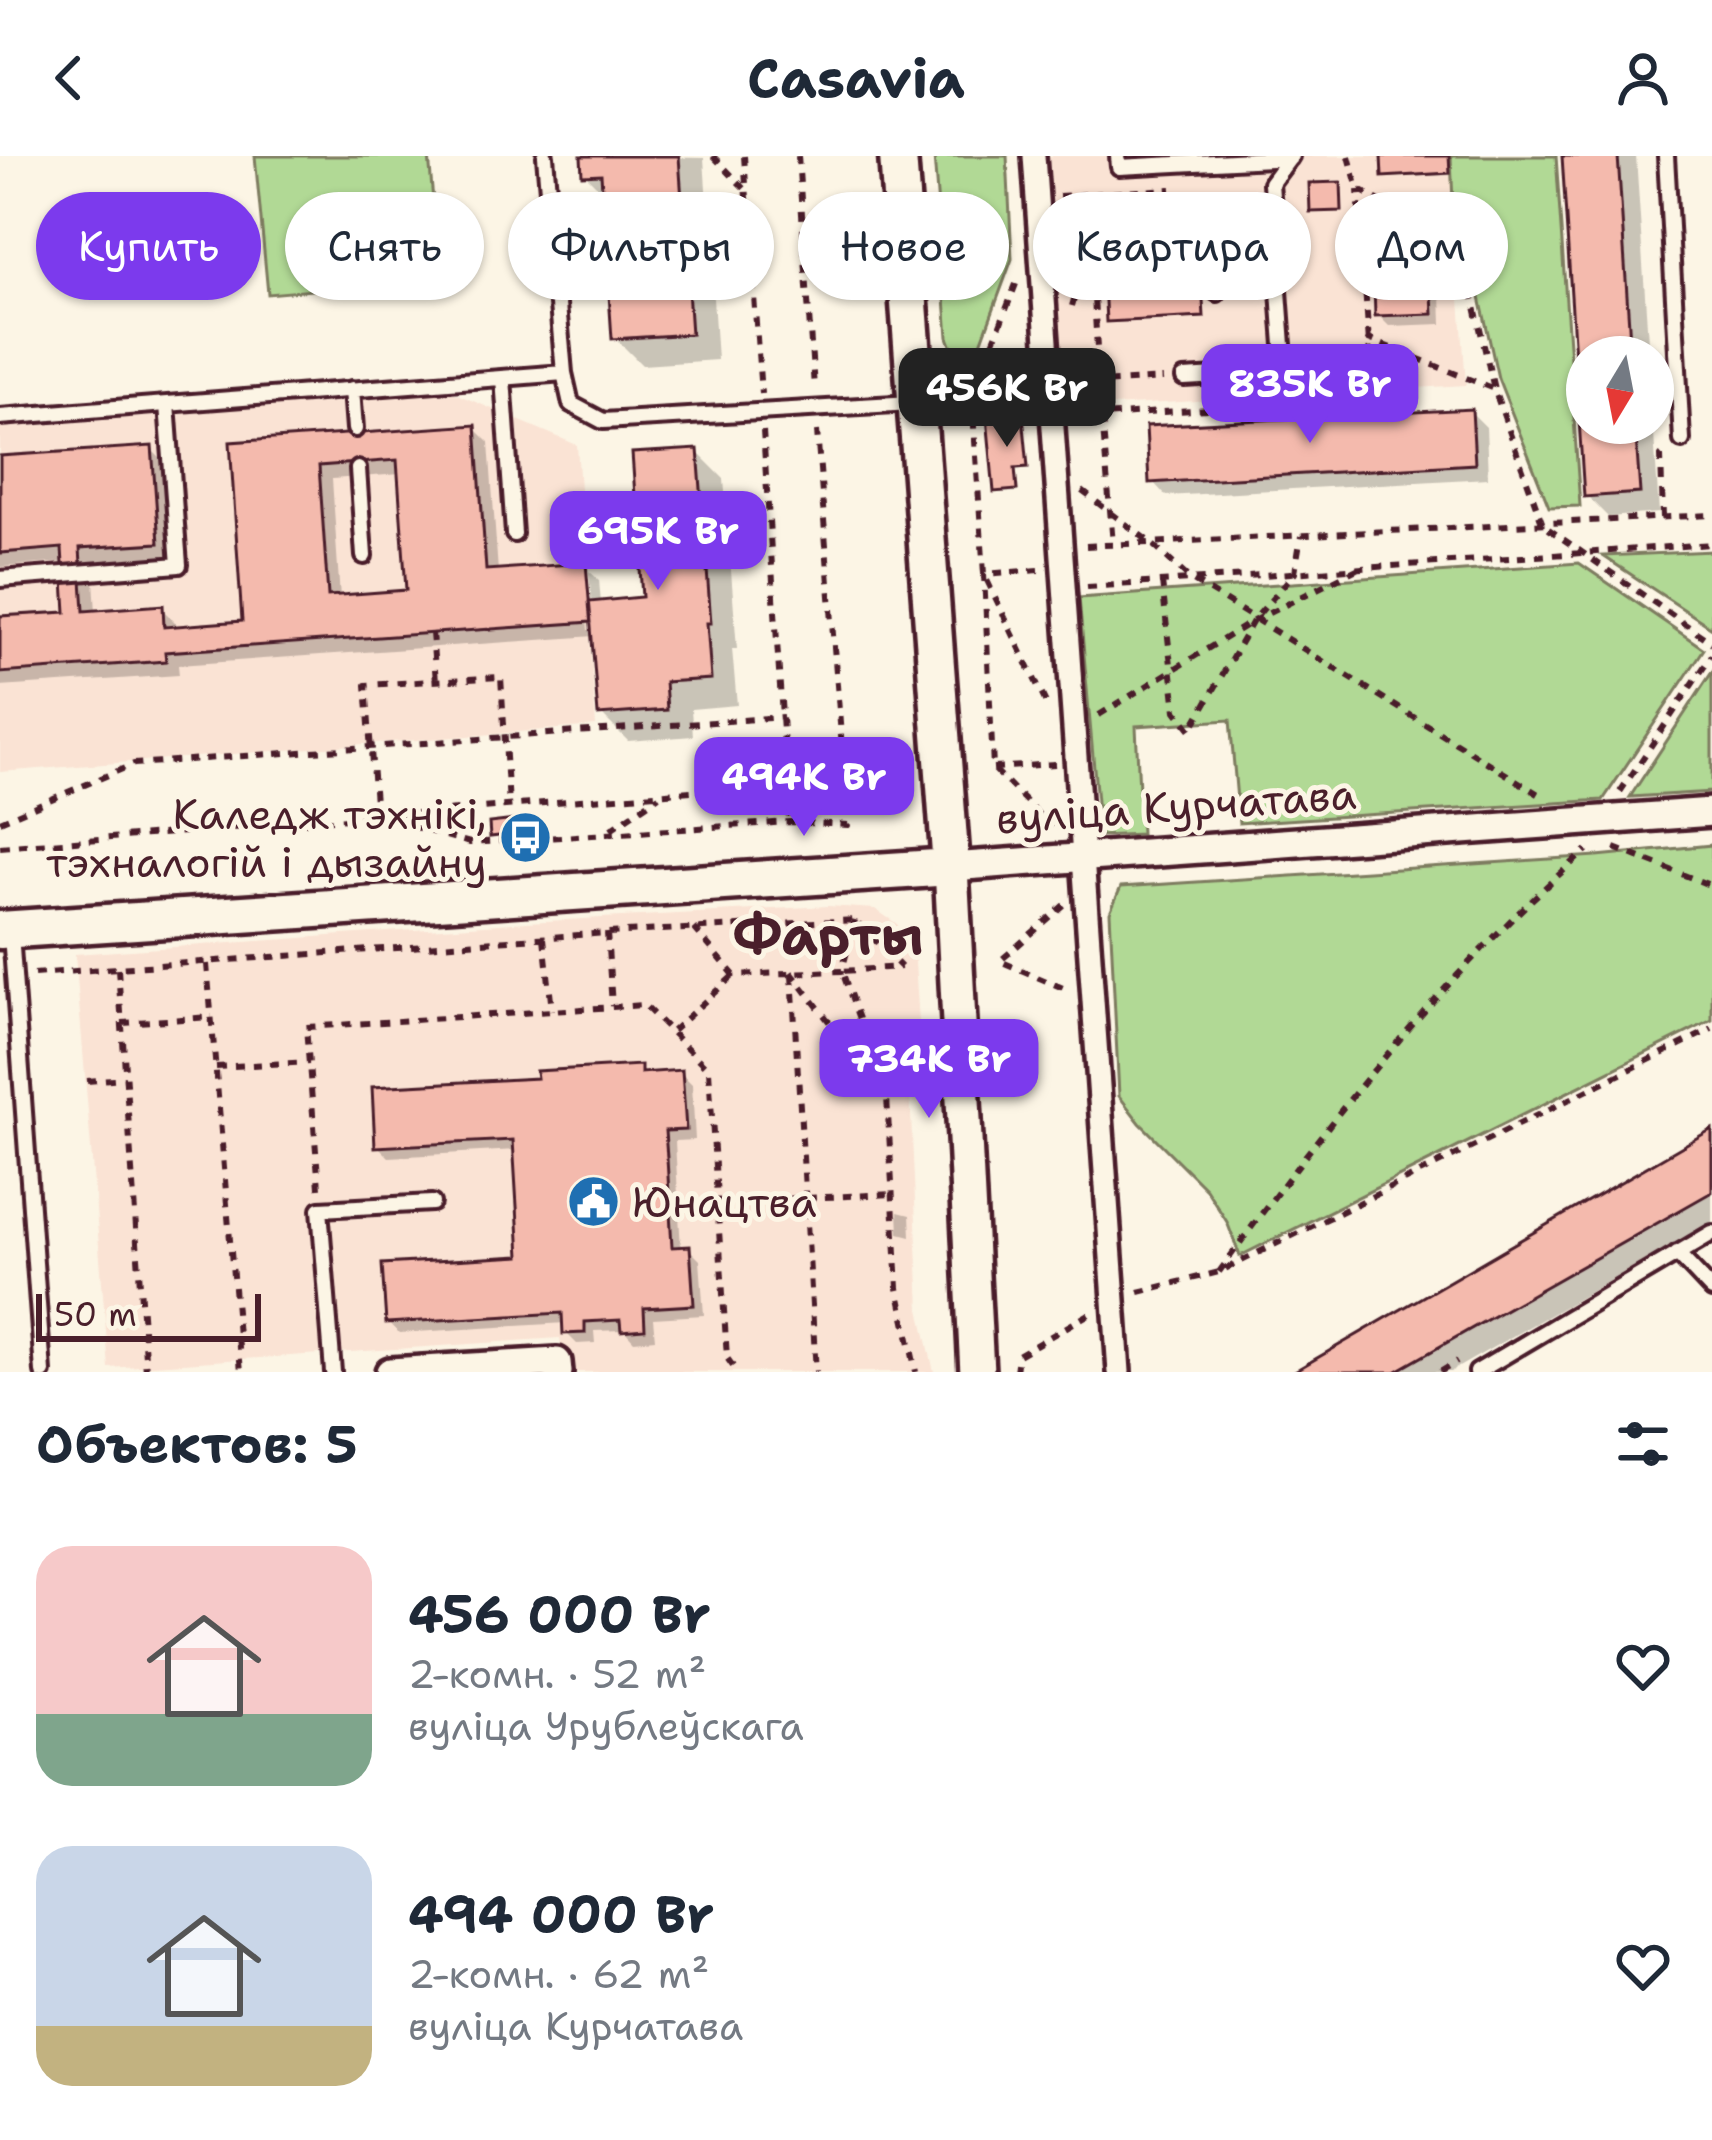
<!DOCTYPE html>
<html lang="ru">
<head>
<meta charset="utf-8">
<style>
	body { margin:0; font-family:"Shantell Sans",sans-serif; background:#f6f6f7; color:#1f2937; height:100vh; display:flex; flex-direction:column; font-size:45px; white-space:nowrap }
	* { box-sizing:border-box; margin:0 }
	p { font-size:39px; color:#747a83 }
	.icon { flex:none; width:66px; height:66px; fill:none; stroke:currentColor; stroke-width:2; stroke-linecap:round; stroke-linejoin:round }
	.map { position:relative; height:1216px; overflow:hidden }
	.panel { display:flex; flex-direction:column; background:#fff; flex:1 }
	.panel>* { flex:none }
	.banner { position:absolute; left:36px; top:36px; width:1641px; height:108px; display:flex; gap:24px }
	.needle { width:78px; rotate:190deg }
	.fabs { position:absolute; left:1566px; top:180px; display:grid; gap:24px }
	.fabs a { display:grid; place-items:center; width:108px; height:108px; border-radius:50%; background:#fff; box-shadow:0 3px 9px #0004; font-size:60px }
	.scale { position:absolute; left:36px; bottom:30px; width:225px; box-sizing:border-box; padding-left:12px; border:6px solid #4a1f2b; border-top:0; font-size:33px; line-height:42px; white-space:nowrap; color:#4a1f2b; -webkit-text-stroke:9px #fcf5e5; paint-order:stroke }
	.price { position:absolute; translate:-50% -102px; padding:0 27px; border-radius:24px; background:#7c3aed; color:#fff; font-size:39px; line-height:78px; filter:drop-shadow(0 3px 6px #0008) }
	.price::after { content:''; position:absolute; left:50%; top:72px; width:36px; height:27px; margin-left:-18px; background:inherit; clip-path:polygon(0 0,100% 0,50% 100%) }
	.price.active { background:#222; color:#fff }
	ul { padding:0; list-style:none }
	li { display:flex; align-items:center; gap:36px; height:300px; padding:0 36px }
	li span { display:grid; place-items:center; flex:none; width:336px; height:240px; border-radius:36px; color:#555 }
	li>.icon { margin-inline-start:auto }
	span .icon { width:144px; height:144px; fill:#fffc; stroke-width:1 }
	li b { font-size:51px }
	h2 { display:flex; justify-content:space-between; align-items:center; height:144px; padding:0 36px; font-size:51px }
	.chip { padding:0 42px; border-radius:54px; background:#fff; box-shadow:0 3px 9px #0004; font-size:42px; line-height:108px }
	.chip.active { background:#7c3aed; color:#fff }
	header { display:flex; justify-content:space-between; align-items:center; height:156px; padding:0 36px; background:#fff; font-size:54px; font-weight:700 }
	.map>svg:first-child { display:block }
	.built { fill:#fae3d4 }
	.green { fill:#b1d995; stroke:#7e7c60; stroke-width:3 }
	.shadow { fill:#0003; fill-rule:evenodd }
	.building { fill:#f4baad; stroke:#4a1f2b; stroke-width:3; fill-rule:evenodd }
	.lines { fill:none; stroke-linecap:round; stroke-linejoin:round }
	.service-casing { stroke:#4a1f2b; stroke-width:22 }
	.pedestrian-casing { stroke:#4a1f2b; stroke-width:30 }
	.minor-casing { stroke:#4a1f2b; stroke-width:36 }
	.tertiary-casing { stroke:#4a1f2b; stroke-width:42 }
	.secondary-casing { stroke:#4a1f2b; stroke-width:45 }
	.path { stroke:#4a1f2b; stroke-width:6; stroke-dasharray:9 9; stroke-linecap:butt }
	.service { stroke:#fcf5e5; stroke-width:14 }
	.pedestrian { stroke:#fcf5e5; stroke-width:21 }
	.minor { stroke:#fcf5e5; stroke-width:27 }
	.tertiary { stroke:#fcf5e5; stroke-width:33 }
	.secondary { stroke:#fcf5e5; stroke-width:36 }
	.labels { text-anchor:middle; stroke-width:10; stroke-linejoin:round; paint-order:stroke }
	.street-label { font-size:42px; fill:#4a1f2b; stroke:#fcf5e5 }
	.poi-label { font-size:42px; fill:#4a1f2b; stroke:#fcf5e5; text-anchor:end }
	.district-label { font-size:54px; font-weight:bold; fill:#4a1f2b; stroke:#fcf5e5 }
</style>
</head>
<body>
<header><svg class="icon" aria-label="back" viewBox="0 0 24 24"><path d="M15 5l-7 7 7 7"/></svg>Casavia<svg class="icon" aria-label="person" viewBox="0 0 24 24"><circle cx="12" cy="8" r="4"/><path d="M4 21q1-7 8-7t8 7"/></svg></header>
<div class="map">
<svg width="1712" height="1216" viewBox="0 0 1712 1216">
	<rect width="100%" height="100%" fill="#fcf5e5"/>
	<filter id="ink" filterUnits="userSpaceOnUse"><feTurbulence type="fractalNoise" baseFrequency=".00833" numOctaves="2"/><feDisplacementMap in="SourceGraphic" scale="24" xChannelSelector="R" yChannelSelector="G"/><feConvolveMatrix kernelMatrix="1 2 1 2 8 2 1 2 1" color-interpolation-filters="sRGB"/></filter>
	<g filter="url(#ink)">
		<path class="built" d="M1025 0H1450L1466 229 1045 254Z
			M452 236 577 289 596 570 0 616V268Z
			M828 750 875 753 897 768 914 791 920 882 910 937 920 1153 934 1216H564L560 1182 109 1212 75 798 527 766Z"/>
		<path class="green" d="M255 0H429L440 123 268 138Z
			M934 0H1007L1012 103 969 220 962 219 948 181Z
			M1451 0H1556L1580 350 1549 351 1498 222 1467 83 1454 70Z
			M1712 395V472L1603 400Z
			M1579 407 1704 493 1603 644 1239 667 1230 564 1136 570 1141 678 1100 680 1079 442Z
			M1712 516V636L1630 641Z
			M1712 689V864L1240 1100 1227 1066 1206 1033 1140 967 1119 940 1110 756 1121 731 1597 700Z"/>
		<path class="shadow" d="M584 0 704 2 717 204 642 209 615 182 605 38 585 18Z
			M1384 0H1450L1451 19 1388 22Z
			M1565 0H1636L1649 201H1587V267H1653V262L1659 357 1608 361 1587 340Z
			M1196 39 1205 162 1112 167 1109 164Z
			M1429 95 1440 106 1442 168 1389 170 1378 159Z
			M1471 256 1486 271 1488 322 1166 340 1152 325Z
			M1022 262 1029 312 1016 314 1018 336 999 337 996 334Z
			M475 272 489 286 498 416 584 410 589 414 583 415 588 474H594L589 415 599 424 601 448 646 444 697 296 724 323 737 493H732L737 549 691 553 693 580 628 585 601 558 595 480 178 509 179 519 0 531V463L69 459 66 406 0 411V303L151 293 165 307 172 400 93 405 96 457 162 453 176 467V473L245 468 233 289ZM401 318 409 437 340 442 332 323Z
			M639 912 647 919 681 917 692 928 695 984 675 985 681 1094 689 1093 700 1104 704 1159 653 1162 655 1183 634 1185 624 1174 594 1175 595 1187 577 1188 566 1177V1167L399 1177 389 1166 523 1103 517 994 389 1001 378 990 540 924Z
			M1712 977V1066L1450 1216H1299Z
			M898 1056 910 1059 911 1080 899 1077Z"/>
		<path class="building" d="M581 0H679L691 178 612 183 601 18 582 19Z
			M1381 0H1449L1450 17 1382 21Z
			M1562 0H1618L1631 201H1587V267H1635L1640 337 1584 341Z
			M1341 26 1342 55 1310 56 1309 27Z
			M1197 36 1204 161 1106 166 1100 41Z
			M1430 92 1433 158 1375 160 1373 94Z
			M1472 253 1475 308 1149 327 1146 270Z
			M1023 259 1028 311 1015 312 1017 334 994 336 987 261Z
			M476 269 486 414 586 407 591 466 165 496 166 505 0 517V460L66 456 62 392 0 397V300L152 290 159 387 80 392 84 455 163 449 164 471 242 465 230 286ZM397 304 406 434 328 440 319 310Z
			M698 293 711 467H707L711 523 665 526 667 554 598 559 589 446 642 441 632 297Z
			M516 664 518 678 490 681 489 667Z
			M641 909V917L682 914 686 974 665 975 667 1002 672 1091 690 1090 694 1149 644 1152 645 1173 621 1175 620 1164 585 1166V1177L563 1178 562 1157 386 1167 382 1108 520 1100 513 984 375 991 372 931 537 922 536 915Z
			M1712 973V1036L1395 1216H1293Z"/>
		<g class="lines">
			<defs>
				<path id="service" d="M545 0 564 217 571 248 603 265 912 247
					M1118 0 1119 11 1290 2
					M1666 0 1682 284
					M1217 137 1214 91 1273 64
					M503 222 514 378
					M1184 222 1285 216 1271 27 1291 0
					M352 233 355 273
					M0 261 564 217
					M358 313 364 400
					M0 423 179 409 167 248
					M11 778 43 1216
					M1677 1097 1712 1134
					M333 1216 320 1053 432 1047
					M1477 1216 1712 1077"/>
				<path id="pedestrian" d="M1034 0 1119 1216"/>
				<path id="minor" d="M951 711 1712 656
					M390 1216 557 1206 558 1216"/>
				<path id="tertiary" d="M951 711 977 1216"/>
				<path id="secondary" d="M0 774 951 711 898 0"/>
			</defs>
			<use href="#service" class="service-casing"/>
			<use href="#pedestrian" class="pedestrian-casing"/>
			<use href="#minor" class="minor-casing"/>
			<use href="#tertiary" class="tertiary-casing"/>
			<use href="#secondary" class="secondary-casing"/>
			<path class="path" d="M713 0 747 35
				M744 0 761 238
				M798 0 814 232
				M1349 0 1358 33 1461 90 1494 233 1543 369 1712 487
				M1088 38 1099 227 1163 223
				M1059 40 1171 33
				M1016 128 972 241 984 418 1046 547
				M1072 150 1089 93
				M1366 182 1494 233
				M1099 227 1113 388
				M1073 262 1373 242 1358 34
				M763 275 789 666
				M1082 335 1151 387 1190 423 1540 639
				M1663 362 1661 300 1666 296
				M1086 390 1712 359
				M1039 414 984 418 993 612 1057 677
				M1162 426 1176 555 1191 574 1253 465 1295 416 1301 380
				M1087 431 1712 388
				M432 477 436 525
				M1099 559 1253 465 1359 412
				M993 612 1055 608
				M1620 636 1712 499
				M376 660 470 687 789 666 848 669 817 275
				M376 660 366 529 501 521 509 649
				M0 665 134 608 783 561
				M611 673 659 640
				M0 691 889 619
				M1615 692 1712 730
				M1064 749 1000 805 1070 835
				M694 772 734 819 842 815 855 764
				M607 777 612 850
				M544 782 552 854
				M207 808 241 1216
				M118 813 146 1216
				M791 816 887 941 898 1132 916 1216
				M34 818 607 777 855 764 901 811
				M792 819 816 1216
				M122 867 212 861
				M672 875 734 819
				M216 911 309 906
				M87 925 125 922
				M883 931 842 815 901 811
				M319 1032 306 871 644 849 709 914 727 1202 737 1216
				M717 1046 893 1038
				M1219 1116C1328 965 1446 815 1587 694
				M1139 1136 1219 1116 1712 873
				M1016 1216 1018 1199 1089 1158
				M1440 1216 1457 1206"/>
			<use href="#service" class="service"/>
			<use href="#pedestrian" class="pedestrian"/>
			<use href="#minor" class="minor"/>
			<use href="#tertiary" class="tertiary"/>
			<use href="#secondary" class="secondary"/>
		</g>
	</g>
	<defs>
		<symbol id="bus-disc" viewBox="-11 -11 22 22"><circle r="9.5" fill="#1f6fb2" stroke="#fcf5e5"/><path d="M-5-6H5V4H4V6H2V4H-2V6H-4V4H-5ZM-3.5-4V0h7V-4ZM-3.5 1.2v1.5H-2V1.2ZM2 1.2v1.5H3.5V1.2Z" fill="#fff"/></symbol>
		<symbol id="civic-disc" viewBox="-11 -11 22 22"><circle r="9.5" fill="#1f6fb2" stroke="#fcf5e5"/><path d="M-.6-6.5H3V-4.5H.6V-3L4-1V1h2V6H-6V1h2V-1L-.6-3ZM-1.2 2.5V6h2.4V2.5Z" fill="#fff"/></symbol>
	</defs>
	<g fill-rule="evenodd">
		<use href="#bus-disc" x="496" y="652" width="59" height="59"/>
		<use href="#civic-disc" x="564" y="1016" width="59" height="59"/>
	</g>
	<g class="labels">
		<g class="street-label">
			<text transform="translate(1176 650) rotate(-4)" y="15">вуліца Курчатава</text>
		</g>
		<g class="poi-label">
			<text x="487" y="673">Каледж тэхнікі,<tspan x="487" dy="48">тэхналогій і дызайну</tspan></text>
			<text x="632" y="1061" text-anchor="start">Юнацтва</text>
		</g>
		<g class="district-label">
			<text x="828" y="798">Фарты</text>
		</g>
	</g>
</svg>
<div class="fabs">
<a><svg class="needle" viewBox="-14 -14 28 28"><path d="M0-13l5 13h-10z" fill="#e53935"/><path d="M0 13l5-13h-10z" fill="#747a83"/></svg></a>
</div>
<div class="scale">50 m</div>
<b class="price" style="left:1310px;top:290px">835K Br</b>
<b class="price active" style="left:1007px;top:294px">456K Br</b>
<b class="price" style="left:658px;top:437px">695K Br</b>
<b class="price" style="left:804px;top:683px">494K Br</b>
<b class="price" style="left:929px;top:965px">734K Br</b>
<div class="banner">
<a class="chip active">Купить</a>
<a class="chip">Снять</a>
<a class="chip">Фильтры</a>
<a class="chip">Новое</a>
<a class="chip">Квартира</a>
<a class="chip">Дом</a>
</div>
</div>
<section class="panel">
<h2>Объектов: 5<svg class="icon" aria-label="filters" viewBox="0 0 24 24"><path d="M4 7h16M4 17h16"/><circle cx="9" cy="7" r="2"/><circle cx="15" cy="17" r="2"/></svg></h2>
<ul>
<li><span style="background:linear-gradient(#f6c9c9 70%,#7fa58c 0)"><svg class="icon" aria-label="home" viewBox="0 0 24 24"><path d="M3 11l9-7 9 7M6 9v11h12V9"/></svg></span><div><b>456 000 Br</b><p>2-комн. · 52 m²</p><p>вуліца Урублеўскага</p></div><svg class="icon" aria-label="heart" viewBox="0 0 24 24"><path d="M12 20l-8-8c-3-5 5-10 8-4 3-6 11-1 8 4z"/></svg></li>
<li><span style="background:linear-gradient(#c9d6e8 75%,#c2b280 0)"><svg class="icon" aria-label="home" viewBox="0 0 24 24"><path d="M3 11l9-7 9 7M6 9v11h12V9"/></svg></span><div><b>494 000 Br</b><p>2-комн. · 62 m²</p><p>вуліца Курчатава</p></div><svg class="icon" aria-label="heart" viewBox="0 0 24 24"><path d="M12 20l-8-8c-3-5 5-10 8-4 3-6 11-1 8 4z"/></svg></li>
</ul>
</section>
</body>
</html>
